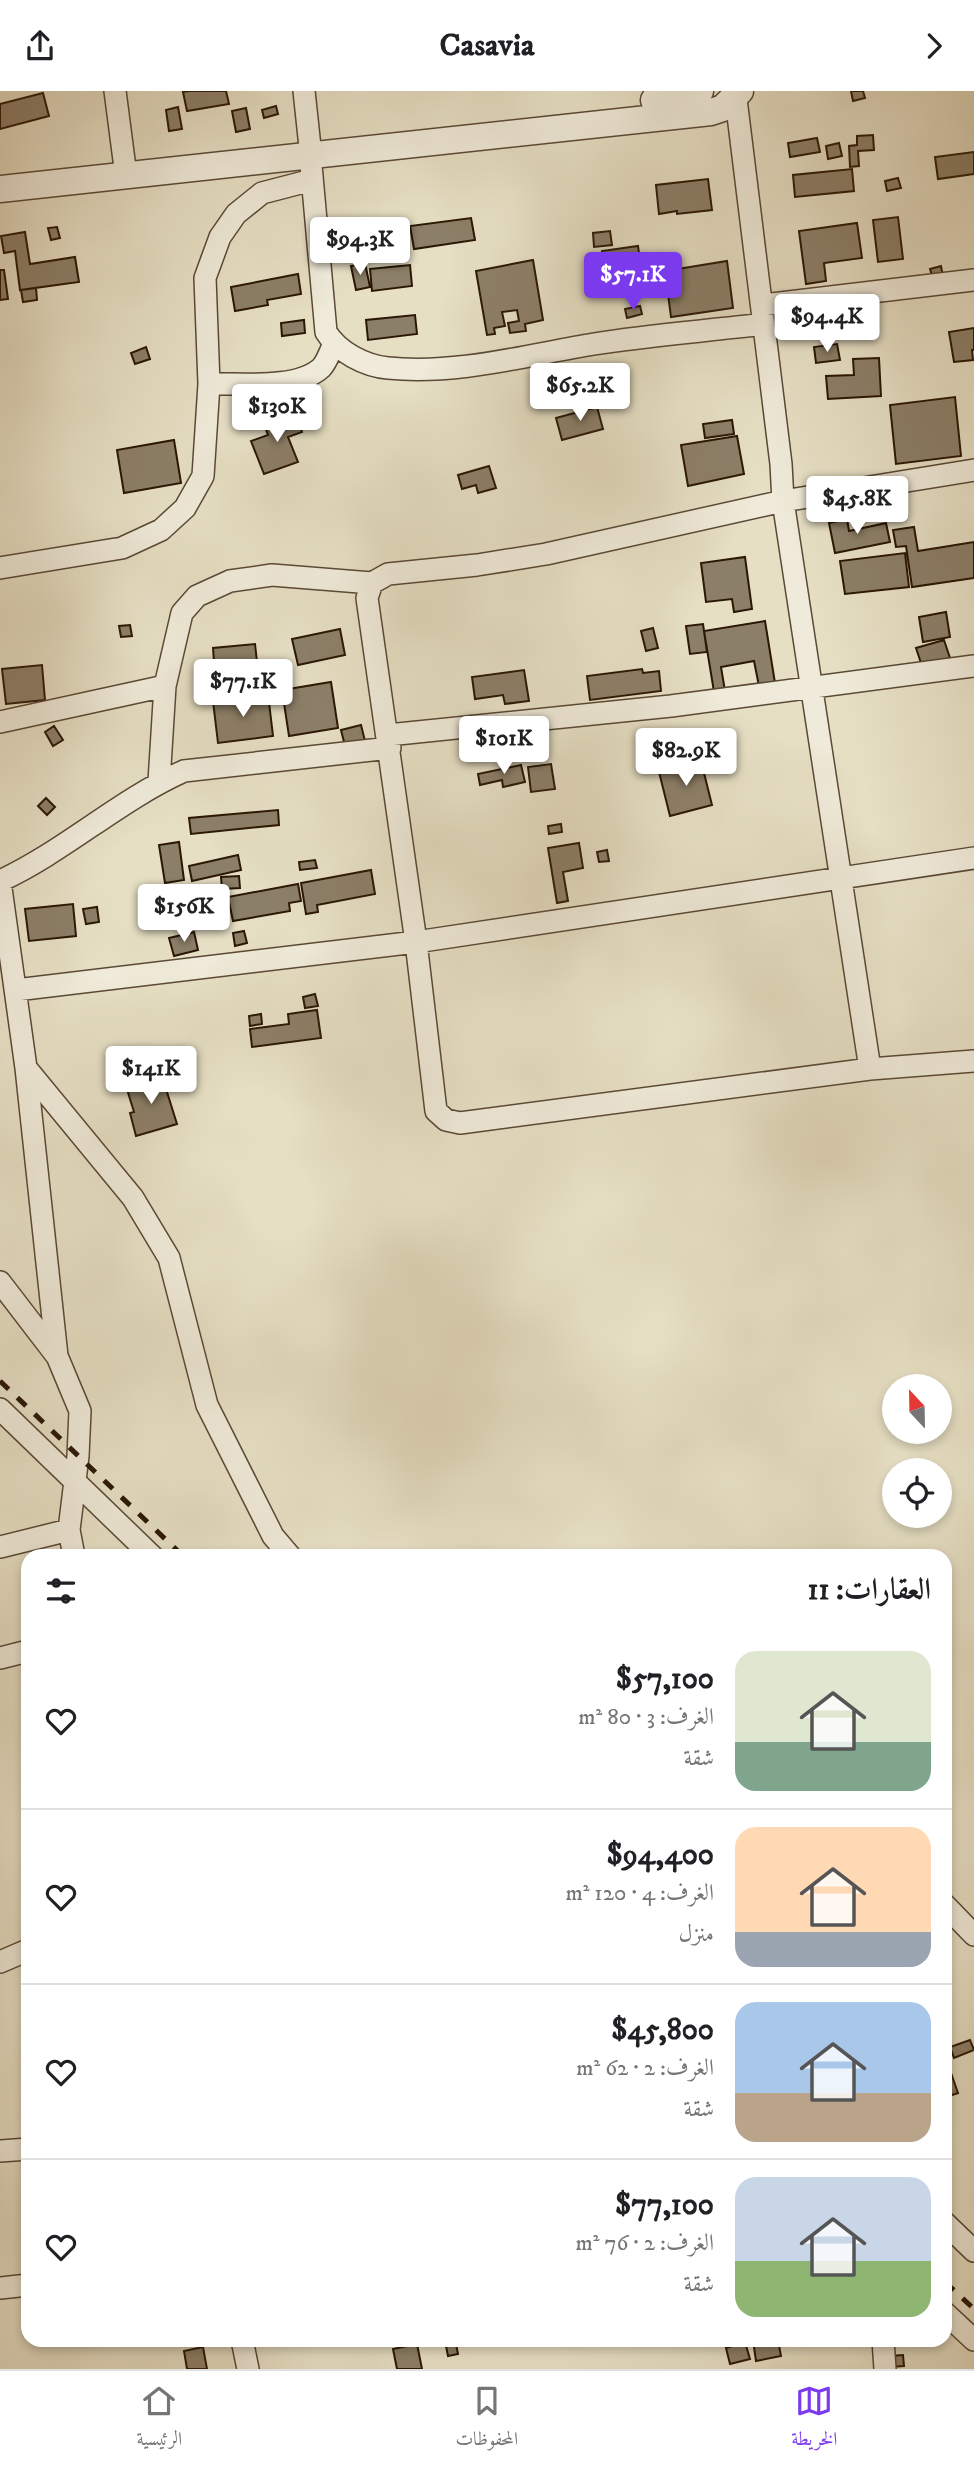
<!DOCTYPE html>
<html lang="ar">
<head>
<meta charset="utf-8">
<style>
	body { margin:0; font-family:"IM FELL DW Pica",Amiri,serif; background:#f2f2f2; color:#202124; direction:rtl; height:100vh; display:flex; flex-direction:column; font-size:26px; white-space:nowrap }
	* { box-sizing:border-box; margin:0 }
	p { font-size:23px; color:#757577 }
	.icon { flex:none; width:38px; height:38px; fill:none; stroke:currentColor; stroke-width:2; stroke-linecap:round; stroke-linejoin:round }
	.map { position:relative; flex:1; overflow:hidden; direction:ltr }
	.drawer { position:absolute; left:21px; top:1458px; width:931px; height:798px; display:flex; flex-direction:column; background:#fff; border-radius:21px; box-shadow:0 4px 10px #0003; direction:rtl }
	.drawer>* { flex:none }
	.needle { width:46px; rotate:338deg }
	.fabs { position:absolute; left:882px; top:1283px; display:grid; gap:14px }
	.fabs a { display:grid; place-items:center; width:70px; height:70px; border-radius:50%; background:#fff; box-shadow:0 4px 10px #0003; font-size:35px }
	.price { position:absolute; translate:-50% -60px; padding:0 16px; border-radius:7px; background:#fff; color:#222; font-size:23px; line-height:46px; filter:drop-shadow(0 2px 4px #0008) }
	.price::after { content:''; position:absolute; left:50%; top:42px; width:21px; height:16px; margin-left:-10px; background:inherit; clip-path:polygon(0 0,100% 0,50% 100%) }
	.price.on { background:#7c3aed; color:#fff }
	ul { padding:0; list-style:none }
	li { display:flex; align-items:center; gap:21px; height:175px; padding:0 21px }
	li+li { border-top:2px solid #e0e0e0 }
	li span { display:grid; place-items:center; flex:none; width:196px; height:140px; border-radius:21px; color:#555 }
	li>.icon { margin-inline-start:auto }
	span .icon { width:84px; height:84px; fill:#fffc; stroke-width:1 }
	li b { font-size:30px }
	h2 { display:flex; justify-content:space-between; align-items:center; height:84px; padding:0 21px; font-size:30px }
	header { display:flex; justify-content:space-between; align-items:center; height:91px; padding:0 21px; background:#fff; font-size:32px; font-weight:800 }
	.tabs { display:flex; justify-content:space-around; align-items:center; height:98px; border-top:2px solid #e0e0e0; background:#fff; font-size:19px; color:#757577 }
	.tabs a { display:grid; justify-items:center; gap:4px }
	.tabs .on { color:#7c3aed }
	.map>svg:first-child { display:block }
	.building { fill:#8c7f68; stroke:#2b1705; stroke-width:2 }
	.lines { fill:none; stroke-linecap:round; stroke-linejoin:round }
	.minor-casing { stroke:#5a4935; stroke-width:24 }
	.tertiary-casing { stroke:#5a4935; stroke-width:29 }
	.minor { stroke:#efead9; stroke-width:21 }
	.tertiary { stroke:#efead9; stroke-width:26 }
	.rail { stroke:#2b1705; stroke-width:5; stroke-dasharray:12 12; stroke-linecap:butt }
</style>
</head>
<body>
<header><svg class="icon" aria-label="forward" viewBox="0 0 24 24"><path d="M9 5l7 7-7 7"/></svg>Casavia<svg class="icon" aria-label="share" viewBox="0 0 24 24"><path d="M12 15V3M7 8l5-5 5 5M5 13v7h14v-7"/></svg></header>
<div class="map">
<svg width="974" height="2278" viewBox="0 0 974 2278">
	<rect width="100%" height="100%" fill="#e6dfc4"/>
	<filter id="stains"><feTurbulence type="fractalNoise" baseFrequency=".00286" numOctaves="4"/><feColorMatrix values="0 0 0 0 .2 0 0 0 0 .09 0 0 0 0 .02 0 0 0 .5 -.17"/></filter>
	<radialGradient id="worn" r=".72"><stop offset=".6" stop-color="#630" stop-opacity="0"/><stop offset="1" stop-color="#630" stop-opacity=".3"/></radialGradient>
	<path class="building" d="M189 0H226L229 13 187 20 183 1Z
		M851 0H863L865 7 853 10Z
		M43 2 49 25 0 38V13Z
		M276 15 278 23 264 27 262 19Z
		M178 16 182 38 169 40 166 19Z
		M246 17 250 38 236 41 232 20Z
		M873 44 874 59 858 60 859 75 850 76 849 55 857 54V45Z
		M817 47 820 61 790 66 788 52Z
		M839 52 842 65 828 68 826 55Z
		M974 61V83L938 88 935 66Z
		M852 78 854 100 795 106 793 84Z
		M898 87 901 97 887 100 885 90Z
		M708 88 712 119 677 123V120L659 123 656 94Z
		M898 126 903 168 878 171 873 129Z
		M471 127 475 149 414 158 410 135Z
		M857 132 862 167 824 172 826 190 806 193 799 140Z
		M57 136 60 147 51 149 48 137Z
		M610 140 612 154 594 156 593 142Z
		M25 141 30 173 75 166 79 191 20 199 15 160 4 162 1 145Z
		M638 155 642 183 605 188 602 160Z
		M533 169 543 229 525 233 526 240 510 242 508 232 519 230 517 219 502 221 505 235 494 237 495 243 487 244 476 180Z
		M727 170 733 217 671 226 665 180Z
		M365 172 370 196 356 199 351 175Z
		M410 174 412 195 372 200 370 178Z
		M941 175 943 186 933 188 930 178Z
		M0 179H4L8 208 0 209Z
		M298 183 301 203 267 209 268 214 235 220 231 196Z
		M36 197 37 209 23 211 21 199Z
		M640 215 642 223 627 227 625 218Z
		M415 224 417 243 368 249 366 229Z
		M304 229 305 242 282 245 281 232Z
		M974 237V259H972L973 269 954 271 949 241Z
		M837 253 840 269 816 272 814 256Z
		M146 256 150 268 135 273 131 262Z
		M879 267 881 305 828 308 826 285 854 284 853 268Z
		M611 287 613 297 601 299 599 289Z
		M955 306 961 365 896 373 890 314Z
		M597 316 603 338 562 349 556 327Z
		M295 322 302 341 288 346 298 371 264 383 251 350 268 344 264 333Z
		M732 329 734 343 705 347 703 333Z
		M737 345 744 383 688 395 681 354Z
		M174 349 181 392 124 402 117 359Z
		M489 375 496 397 478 402 476 394 462 398 458 384Z
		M847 428 849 440 886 432 890 451 835 462 829 432Z
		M914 436 918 460 974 451V487L912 496 906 455 896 456 893 439Z
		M905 462 909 496 845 503 840 470Z
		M745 466 752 518 734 521 732 508 706 511 701 472Z
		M946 521 950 546 923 551 919 526Z
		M765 530 775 592 759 595 754 570 721 576 725 600 714 601 704 540Z
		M703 533 707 561 690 563 686 535Z
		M130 534 132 545 121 546 119 535Z
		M653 537 658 557 646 560 641 540Z
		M340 538 345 564 298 574 292 548Z
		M944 549 950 567 922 575 916 557Z
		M255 553 258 580 215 584 213 557Z
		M42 574 45 609 6 613 2 578Z
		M642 578 643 582 659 580 661 600 590 609 587 585Z
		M524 579 529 610 505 613 503 604 475 608 472 586Z
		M331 591 338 637 289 645 282 599Z
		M268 603 273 645 218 652 213 610Z
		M361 634 365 650 345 655 341 639Z
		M54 635 63 649 53 655 45 641Z
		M701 670 712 714 670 725 659 681Z
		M551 673 555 698 531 701 528 676Z
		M521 674 525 691 503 696 502 689 480 694 478 683Z
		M46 707 55 716 47 724 38 715Z
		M278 719 279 734 191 743 189 727Z
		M561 733 562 741 549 743 548 735Z
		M179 751 184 789 165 792 159 754Z
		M579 752 583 777 563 781 568 810 557 812 548 757Z
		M607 759 609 770 599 771 597 761Z
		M238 764 241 779 192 790 189 775Z
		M315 769 317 777 300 779 299 771Z
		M371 779 375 803 317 814 318 821 306 823 301 792Z
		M239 785 240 797 222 798 221 786Z
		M298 793 301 810 289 812 290 820 233 830 228 806Z
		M189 804 193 828 169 832 165 808Z
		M73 813 76 845 29 850 25 818Z
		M97 816 99 831 86 833 83 818Z
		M244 840 247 852 235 855 233 842Z
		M194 841 198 859 174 865 169 847Z
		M315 903 318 915 305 917 303 906Z
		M317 919 321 947 252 956 250 938 289 933 288 923Z
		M261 923 262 933 250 935 249 925Z
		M162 985 177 1033 136 1045 130 1022 134 1021 126 995Z
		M970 1949 974 1959 954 1967 950 1956Z
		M950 1979 958 2002 949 2005 945 1994V1981Z
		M753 2249H778L781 2265 756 2270Z
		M745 2251 750 2268 730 2273 726 2257Z
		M417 2253 422 2278H397L393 2258Z
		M456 2253 458 2263 448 2265 446 2255Z
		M203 2256 207 2278H187L184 2260Z
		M903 2264 904 2275 889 2276V2265Z"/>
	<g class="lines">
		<defs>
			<path id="minor" d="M115 0 125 77
				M304 0 310 56
				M735 0 781 373 783 410 870 978 974 970
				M310 63 326 241C338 261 365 275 388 277 457 284 527 264 594 253 650 244 707 240 764 233
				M762 214 974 189
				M209 293C240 292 297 299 321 277 327 271 330 260 334 253
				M0 477 122 457 161 439 185 417 203 385 209 293 205 187 220 146 236 123 262 102 312 89
				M0 631 165 595
				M388 644 671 615 974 575
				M159 691 165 595 182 522 197 505 230 490 272 484 372 492
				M0 790 26 977 133 1107 169 1167 207 1314 273 1445 290 1465
				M0 790C65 760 119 709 184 680L390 657
				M16 899 416 851 974 767
				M26 977 57 1265 80 1320 78 1365 69 1439 74 1465
				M870 978 460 1032 446 1029 436 1020 416 851 367 507 372 492 388 483 477 474 546 463 783 410 974 379
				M0 1191 56 1264
				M0 1318 152 1465
				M0 1456 69 1439
				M0 1567 28 1560
				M945 1814 974 1844
				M0 1871 28 1859
				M0 2060 28 2058
				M945 2132 974 2160
				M0 2197 28 2194
				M945 2222 974 2249
				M242 2249 248 2278
				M883 2249 885 2278"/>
			<path id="tertiary" d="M654 9 688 5 700 0
				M0 98 711 21 723 17 740 0"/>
		</defs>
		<use href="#minor" class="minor-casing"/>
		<use href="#tertiary" class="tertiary-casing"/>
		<use href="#minor" class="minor"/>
		<use href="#tertiary" class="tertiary"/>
		<path class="rail" d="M0 1290 183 1465
			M945 2191 974 2218"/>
	</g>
	<rect width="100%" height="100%" filter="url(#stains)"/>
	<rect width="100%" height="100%" fill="url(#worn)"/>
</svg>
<div class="fabs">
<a><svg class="needle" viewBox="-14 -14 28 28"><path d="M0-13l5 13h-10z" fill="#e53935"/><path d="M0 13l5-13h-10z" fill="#757577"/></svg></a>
<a><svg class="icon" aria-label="locate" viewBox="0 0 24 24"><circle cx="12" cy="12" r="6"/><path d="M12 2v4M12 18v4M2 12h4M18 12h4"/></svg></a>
</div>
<b class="price" style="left:360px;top:186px">$94.3K</b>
<b class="price on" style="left:633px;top:221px">$57.1K</b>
<b class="price" style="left:827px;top:263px">$94.4K</b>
<b class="price" style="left:580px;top:332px">$65.2K</b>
<b class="price" style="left:277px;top:353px">$130K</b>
<b class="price" style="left:857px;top:445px">$45.8K</b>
<b class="price" style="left:243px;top:628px">$77.1K</b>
<b class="price" style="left:504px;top:685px">$101K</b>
<b class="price" style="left:686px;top:697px">$82.9K</b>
<b class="price" style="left:184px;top:853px">$156K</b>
<b class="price" style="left:151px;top:1015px">$141K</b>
<section class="drawer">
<h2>العقارات: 11<svg class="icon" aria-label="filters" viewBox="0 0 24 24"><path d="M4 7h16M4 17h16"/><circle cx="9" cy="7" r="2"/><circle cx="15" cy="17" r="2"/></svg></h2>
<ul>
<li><span style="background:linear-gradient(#dfe7d0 65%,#7fa58c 0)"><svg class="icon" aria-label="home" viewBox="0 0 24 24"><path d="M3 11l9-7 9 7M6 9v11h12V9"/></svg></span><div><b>$57,100</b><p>الغرف: 3 · 80 m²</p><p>شقة</p></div><svg class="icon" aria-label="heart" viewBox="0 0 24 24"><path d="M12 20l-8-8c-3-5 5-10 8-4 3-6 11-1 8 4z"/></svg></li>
<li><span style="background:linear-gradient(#ffd9b3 75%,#9aa5b1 0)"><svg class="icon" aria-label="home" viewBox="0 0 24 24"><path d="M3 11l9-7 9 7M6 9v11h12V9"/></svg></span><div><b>$94,400</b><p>الغرف: 4 · 120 m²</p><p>منزل</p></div><svg class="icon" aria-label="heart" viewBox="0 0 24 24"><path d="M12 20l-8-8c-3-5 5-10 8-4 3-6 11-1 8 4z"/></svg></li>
<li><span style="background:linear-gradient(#a9c7e8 65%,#b9a48a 0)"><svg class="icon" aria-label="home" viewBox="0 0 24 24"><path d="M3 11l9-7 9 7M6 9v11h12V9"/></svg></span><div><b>$45,800</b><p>الغرف: 2 · 62 m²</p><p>شقة</p></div><svg class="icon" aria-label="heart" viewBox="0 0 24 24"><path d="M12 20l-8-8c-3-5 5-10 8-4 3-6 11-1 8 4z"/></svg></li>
<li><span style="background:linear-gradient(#c9d6e8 60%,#8fb573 0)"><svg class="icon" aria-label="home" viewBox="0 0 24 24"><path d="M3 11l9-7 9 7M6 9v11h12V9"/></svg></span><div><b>$77,100</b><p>الغرف: 2 · 76 m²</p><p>شقة</p></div><svg class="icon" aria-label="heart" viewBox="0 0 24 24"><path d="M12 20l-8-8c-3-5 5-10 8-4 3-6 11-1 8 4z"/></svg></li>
</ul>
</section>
</div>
<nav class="tabs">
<a class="on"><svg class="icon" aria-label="map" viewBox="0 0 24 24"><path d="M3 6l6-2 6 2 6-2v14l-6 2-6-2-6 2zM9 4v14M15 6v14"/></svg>الخريطة</a>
<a><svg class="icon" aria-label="saved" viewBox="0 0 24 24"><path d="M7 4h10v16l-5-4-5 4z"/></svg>المحفوظات</a>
<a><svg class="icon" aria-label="home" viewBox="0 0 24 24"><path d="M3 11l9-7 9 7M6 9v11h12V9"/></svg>الرئيسية</a>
</nav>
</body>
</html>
